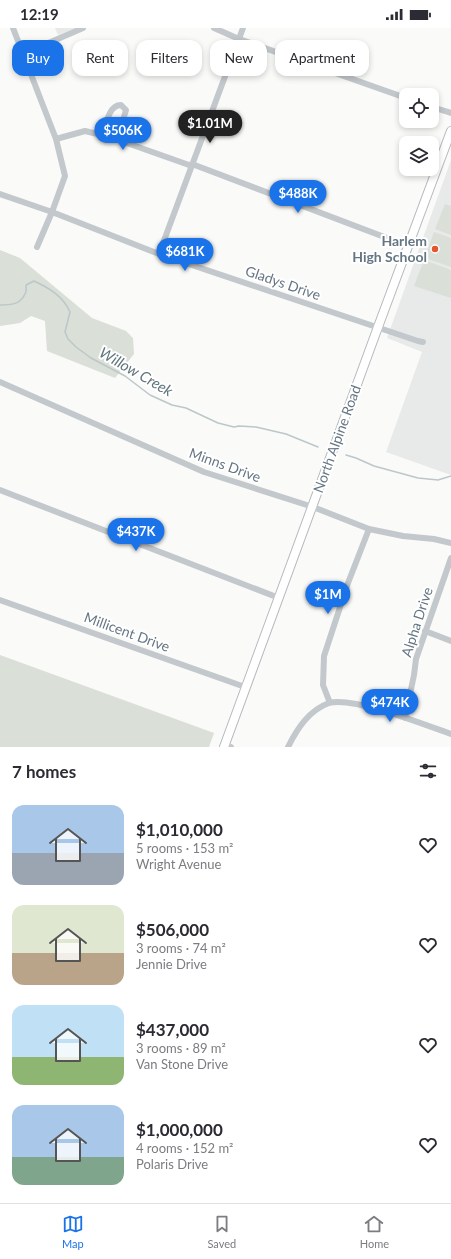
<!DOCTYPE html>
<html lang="en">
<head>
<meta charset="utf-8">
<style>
	body { margin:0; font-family:Lato,sans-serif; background:#f2f2f3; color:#2b2b33; height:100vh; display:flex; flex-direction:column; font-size:15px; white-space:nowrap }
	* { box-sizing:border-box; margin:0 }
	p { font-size:13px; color:#7c7c81 }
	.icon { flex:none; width:22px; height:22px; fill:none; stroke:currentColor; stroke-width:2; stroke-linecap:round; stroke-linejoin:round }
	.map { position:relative; height:719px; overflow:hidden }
	.details { display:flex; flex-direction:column; background:#fff; flex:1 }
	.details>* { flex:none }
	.top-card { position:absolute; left:12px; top:12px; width:427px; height:36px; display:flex; gap:8px }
	.controls { position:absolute; left:399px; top:60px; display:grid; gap:8px }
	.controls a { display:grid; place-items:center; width:40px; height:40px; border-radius:8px; background:#fff; box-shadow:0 2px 6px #0003; font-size:20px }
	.price { position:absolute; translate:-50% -34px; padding:0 9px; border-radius:14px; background:#1a73e8; color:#fff; font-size:13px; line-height:26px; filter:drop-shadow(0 1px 2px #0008) }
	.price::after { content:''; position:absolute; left:50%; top:24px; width:12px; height:9px; margin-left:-6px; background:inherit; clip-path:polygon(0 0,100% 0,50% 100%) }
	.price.current { background:#222; color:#fff }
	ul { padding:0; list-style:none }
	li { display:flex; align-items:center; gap:12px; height:100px; padding:0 12px }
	li span { display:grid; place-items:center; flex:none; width:112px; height:80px; border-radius:12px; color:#555 }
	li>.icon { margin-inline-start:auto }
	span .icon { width:48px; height:48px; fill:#fffc; stroke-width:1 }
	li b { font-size:17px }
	h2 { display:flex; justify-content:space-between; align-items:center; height:48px; padding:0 12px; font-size:17px }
	.chip { padding:0 14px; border-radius:12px; background:#fff; box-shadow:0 2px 6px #0003; font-size:14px; line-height:36px }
	.chip.current { background:#1a73e8; color:#fff }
	.status { display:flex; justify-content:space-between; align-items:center; height:28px; padding:0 20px; background:#fff; direction:ltr }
	.status svg { height:11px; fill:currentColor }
	.dock { display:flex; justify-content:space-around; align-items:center; height:56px; border-top:1px solid #e1e1e2; background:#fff; font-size:11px; color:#7c7c81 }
	.dock a { display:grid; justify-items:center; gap:2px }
	.dock .current { color:#1a73e8 }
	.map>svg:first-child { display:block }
	.built { fill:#e8e9e9 }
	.green { fill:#dadfd7 }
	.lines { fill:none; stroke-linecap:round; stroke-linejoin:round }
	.stream { stroke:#bbc7cb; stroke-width:1.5 }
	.major-casing { stroke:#b5babe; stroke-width:10 }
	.minor { stroke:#c3c8cc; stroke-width:6 }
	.major { stroke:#fff; stroke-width:8 }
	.poi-dot { fill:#e4572e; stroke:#fff; stroke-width:1.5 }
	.labels { text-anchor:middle; stroke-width:4; stroke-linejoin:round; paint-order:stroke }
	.poi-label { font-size:14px; font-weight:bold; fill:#657683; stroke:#fff; text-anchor:end }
	.street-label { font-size:14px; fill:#657683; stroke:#fff }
	.water-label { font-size:15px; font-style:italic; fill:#60757c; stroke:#fff }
</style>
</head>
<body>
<div class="status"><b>12:19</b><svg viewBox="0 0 49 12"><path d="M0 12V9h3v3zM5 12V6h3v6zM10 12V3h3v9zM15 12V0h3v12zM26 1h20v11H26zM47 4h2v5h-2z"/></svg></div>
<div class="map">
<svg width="451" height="719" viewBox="0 0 451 719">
	<rect width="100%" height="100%" fill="#fafaf8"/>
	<path class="built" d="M55 0H76L58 7Z
		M451 132V447L386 424 422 324 387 310Z"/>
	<path class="green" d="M445 176 451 178V207L435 201Z
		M434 204 451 210V239L425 230Z
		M0 222 20 230 92 290 126 303 133 310 134 326 115 350 47 323 45 293 31 288 20 295 0 298Z
		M424 232 451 242V270L414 258Z
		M0 627 214 705 209 719H0Z"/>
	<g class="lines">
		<path class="stream" d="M0 277C10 277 20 277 25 266 27 263 26 260 26 257L34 253C49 260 63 268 70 284L65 304 68 311 76 319 91 330 125 348 150 367 172 377 186 380 218 395 234 399 239 398 256 399 286 406 318 419
			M346 427 356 430 374 438 418 450 438 452 451 448"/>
		<defs>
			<path id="major" d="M224 719 378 299 451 103"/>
		</defs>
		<use href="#major" class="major-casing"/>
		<path class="minor" d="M13 0 56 111 65 148 52 184 37 219
			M214 0 239 11 406 70
			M23 26 83 0
			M432 79 451 85
			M103 108C106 98 108 77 121 77L126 82 117 112
			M56 111 85 103 110 109 189 137 192 136 408 218
			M0 166 52 184 159 226 418 313 423 314
			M159 226 243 0
			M0 354 204 444 313 479 369 501 403 508 434 511 451 515
			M0 462 279 570
			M0 572 245 659
			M425 603 451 613
			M330 675 323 657 324 628 348 555 369 501
			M405 690 414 647 416 631 451 530
			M225 717 231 719
			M288 719C297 701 309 682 329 675 352 668 426 697 451 706"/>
		<use href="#major" class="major"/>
	</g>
	<circle class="poi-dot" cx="435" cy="221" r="4"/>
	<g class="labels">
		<g class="poi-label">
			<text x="427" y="218">Harlem<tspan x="427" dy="16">High School</tspan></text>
		</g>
		<g class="street-label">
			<text transform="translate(283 255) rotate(19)" y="5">Gladys Drive</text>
			<text transform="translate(337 411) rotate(-70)" y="5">North Alpine Road</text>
			<text transform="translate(225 437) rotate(20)" y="5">Minns Drive</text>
			<text transform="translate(417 594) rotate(-72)" y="5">Alpha Drive</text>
			<text transform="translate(127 604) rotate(20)" y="5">Millicent Drive</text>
		</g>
		<g class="water-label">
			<text transform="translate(136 344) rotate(30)" y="5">Willow Creek</text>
		</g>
	</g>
</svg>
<div class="controls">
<a><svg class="icon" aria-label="locate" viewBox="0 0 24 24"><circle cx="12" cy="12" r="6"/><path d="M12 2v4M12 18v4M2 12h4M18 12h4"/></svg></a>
<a><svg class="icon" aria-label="layers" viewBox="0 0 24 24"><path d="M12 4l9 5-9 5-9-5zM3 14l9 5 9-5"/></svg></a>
</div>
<b class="price current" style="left:210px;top:116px">$1.01M</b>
<b class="price" style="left:123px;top:123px">$506K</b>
<b class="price" style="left:298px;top:186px">$488K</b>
<b class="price" style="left:185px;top:244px">$681K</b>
<b class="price" style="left:136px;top:524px">$437K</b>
<b class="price" style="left:328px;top:587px">$1M</b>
<b class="price" style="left:390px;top:695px">$474K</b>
<div class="top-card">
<a class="chip current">Buy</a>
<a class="chip">Rent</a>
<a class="chip">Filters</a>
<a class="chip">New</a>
<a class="chip">Apartment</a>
</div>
</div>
<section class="details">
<h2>7 homes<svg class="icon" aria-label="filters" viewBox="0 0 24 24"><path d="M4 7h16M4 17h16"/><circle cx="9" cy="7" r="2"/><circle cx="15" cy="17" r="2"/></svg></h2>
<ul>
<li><span style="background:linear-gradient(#a9c7e8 60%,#9aa5b1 0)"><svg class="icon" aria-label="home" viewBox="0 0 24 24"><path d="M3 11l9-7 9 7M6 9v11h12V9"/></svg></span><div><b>$1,010,000</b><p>5 rooms · 153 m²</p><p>Wright Avenue</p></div><svg class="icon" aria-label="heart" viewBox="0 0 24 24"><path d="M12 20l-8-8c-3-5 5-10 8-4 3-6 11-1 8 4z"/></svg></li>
<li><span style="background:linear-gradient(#dfe7d0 60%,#b9a48a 0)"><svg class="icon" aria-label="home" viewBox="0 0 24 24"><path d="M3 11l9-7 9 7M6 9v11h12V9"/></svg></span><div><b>$506,000</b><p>3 rooms · 74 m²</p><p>Jennie Drive</p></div><svg class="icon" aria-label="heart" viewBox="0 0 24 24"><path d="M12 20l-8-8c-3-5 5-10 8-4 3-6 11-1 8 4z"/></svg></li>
<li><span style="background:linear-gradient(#bfe0f5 65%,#8fb573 0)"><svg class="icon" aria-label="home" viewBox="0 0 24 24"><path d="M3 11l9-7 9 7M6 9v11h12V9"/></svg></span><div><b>$437,000</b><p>3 rooms · 89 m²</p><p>Van Stone Drive</p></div><svg class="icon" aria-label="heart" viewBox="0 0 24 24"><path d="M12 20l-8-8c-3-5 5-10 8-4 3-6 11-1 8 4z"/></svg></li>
<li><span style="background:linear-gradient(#a9c7e8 65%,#7fa58c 0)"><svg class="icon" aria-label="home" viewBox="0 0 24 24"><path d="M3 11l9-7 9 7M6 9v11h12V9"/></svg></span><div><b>$1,000,000</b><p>4 rooms · 152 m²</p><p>Polaris Drive</p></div><svg class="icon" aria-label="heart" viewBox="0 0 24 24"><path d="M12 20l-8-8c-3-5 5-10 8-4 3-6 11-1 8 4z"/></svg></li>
</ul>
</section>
<nav class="dock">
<a class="current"><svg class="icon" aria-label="map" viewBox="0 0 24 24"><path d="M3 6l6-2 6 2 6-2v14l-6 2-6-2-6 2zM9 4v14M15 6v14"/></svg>Map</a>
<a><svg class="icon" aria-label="saved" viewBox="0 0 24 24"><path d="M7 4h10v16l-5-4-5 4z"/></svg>Saved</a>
<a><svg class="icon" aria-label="home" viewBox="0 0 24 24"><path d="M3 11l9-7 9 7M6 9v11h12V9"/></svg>Home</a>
</nav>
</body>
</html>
